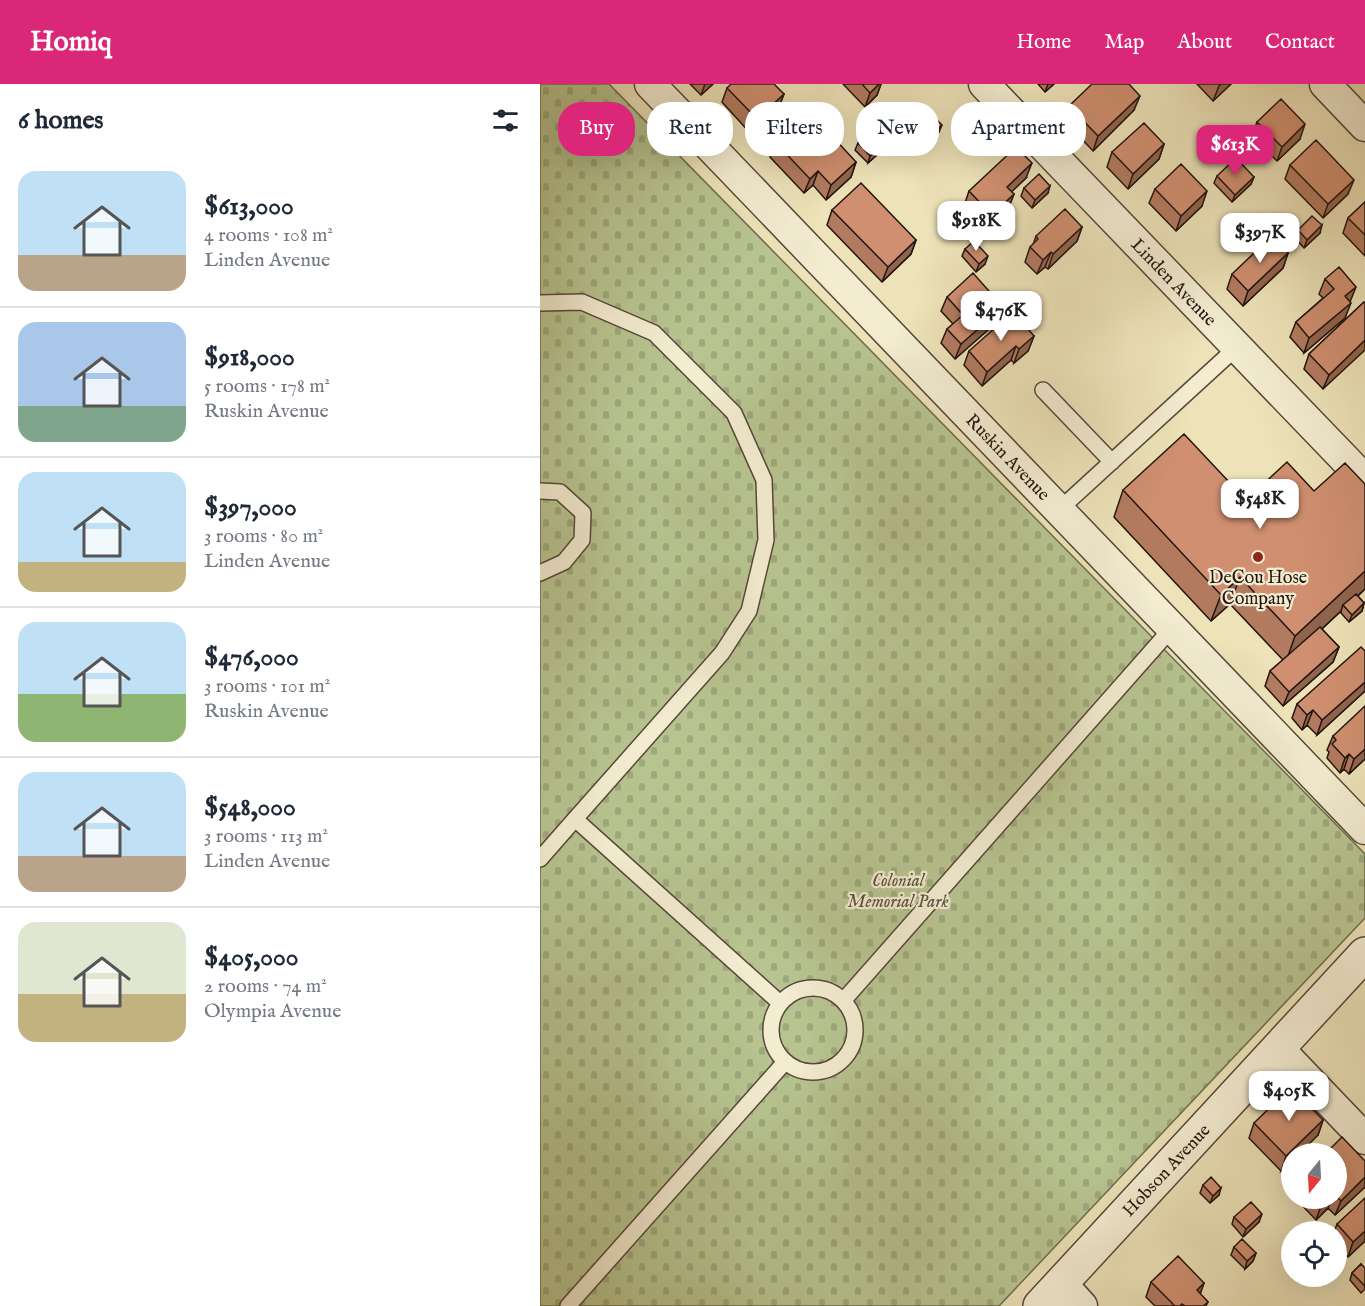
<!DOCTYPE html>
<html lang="en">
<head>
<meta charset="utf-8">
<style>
	body { margin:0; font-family:"IM FELL English",serif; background:#f6f6f7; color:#1f2937; height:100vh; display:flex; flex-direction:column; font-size:22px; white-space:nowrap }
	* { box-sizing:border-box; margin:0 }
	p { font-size:20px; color:#747a83 }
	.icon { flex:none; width:33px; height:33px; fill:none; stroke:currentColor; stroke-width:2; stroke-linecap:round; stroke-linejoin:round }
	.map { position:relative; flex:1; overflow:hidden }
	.side { display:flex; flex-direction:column; background:#fff; width:540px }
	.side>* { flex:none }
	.hud { position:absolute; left:18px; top:18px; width:570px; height:54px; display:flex; gap:12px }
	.needle { width:39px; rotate:198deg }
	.controls { position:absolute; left:741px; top:1059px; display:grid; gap:12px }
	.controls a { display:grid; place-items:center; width:66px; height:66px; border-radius:50%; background:#fff; box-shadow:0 6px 24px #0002; font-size:30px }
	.price { position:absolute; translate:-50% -51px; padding:0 14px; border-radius:12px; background:#fff; color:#222; font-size:20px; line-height:39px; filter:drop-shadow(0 2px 3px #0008) }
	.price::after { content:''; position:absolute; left:50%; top:36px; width:18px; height:14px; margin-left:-9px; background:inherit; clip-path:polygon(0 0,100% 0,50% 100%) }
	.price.current { background:#db2777; color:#fff }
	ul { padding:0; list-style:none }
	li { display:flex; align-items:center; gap:18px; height:150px; padding:0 18px }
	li+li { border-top:2px solid #e0e1e3 }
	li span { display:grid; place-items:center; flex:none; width:168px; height:120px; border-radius:18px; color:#555 }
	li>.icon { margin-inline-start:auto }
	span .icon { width:72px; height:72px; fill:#fffc; stroke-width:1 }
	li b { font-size:26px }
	h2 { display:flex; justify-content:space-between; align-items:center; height:72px; padding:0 18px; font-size:26px }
	.pill { padding:0 21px; border-radius:24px; background:#fff; box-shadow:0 6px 24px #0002; font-size:21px; line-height:54px }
	.pill.current { background:#db2777; color:#fff }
	header { display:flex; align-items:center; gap:36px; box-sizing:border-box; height:84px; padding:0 30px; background:#db2777; color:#fff }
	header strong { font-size:28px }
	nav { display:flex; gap:33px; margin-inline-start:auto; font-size:21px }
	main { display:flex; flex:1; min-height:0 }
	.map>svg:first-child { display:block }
	.cemetery { fill:url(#cemetery-stones); stroke:#6d6c50; stroke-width:1.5 }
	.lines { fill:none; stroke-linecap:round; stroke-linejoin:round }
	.service-casing { stroke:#56483a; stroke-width:18 }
	.minor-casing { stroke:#56483a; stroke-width:33 }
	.tertiary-casing { stroke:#56483a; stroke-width:36 }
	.service { stroke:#f3ecd1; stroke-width:15 }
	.minor { stroke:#f3ecd1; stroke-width:30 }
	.tertiary { stroke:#f3ecd1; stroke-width:33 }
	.wall { fill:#b27b60; stroke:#231510; stroke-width:1.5 }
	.shaded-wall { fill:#91644e; stroke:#231510; stroke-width:1.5 }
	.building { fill:#cf8f70; stroke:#231510; stroke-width:1.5 }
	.poi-dot { fill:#8f2418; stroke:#f3ecd1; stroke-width:2 }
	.labels { text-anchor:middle; stroke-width:4.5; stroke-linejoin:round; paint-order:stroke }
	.street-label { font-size:18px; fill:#231510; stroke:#f3ecd1 }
	.poi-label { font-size:18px; fill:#231510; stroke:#f3ecd1 }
	.park-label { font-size:18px; font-style:italic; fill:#57523d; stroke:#f3ecd1 }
</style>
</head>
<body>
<header>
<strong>Homiq</strong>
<nav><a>Home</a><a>Map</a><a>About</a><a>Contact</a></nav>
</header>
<main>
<section class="side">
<h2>6 homes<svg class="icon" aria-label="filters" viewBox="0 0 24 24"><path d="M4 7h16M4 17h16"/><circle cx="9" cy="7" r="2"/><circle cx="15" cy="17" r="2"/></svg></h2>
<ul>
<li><span style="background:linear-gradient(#bfe0f5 70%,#b9a48a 0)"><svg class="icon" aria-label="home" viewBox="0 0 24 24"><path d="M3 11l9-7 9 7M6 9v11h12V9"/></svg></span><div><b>$613,000</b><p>4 rooms · 108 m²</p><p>Linden Avenue</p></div></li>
<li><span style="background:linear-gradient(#a9c7e8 70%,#7fa58c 0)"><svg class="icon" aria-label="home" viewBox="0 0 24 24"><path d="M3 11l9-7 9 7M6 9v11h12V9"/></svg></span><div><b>$918,000</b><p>5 rooms · 178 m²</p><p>Ruskin Avenue</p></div></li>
<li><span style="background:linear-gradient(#bfe0f5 75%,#c2b280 0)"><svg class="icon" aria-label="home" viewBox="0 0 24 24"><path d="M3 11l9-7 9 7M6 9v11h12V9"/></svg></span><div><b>$397,000</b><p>3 rooms · 80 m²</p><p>Linden Avenue</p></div></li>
<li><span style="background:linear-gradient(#bfe0f5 60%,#8fb573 0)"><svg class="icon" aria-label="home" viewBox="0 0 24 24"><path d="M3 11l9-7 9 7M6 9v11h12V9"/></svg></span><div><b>$476,000</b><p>3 rooms · 101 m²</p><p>Ruskin Avenue</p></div></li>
<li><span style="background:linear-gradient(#bfe0f5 70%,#b9a48a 0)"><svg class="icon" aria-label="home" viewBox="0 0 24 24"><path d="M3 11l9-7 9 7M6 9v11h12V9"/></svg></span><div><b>$548,000</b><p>3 rooms · 113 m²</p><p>Linden Avenue</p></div></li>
<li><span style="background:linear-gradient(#dfe7d0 60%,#c2b280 0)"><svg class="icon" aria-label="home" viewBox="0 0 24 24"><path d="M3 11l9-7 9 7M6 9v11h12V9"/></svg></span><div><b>$405,000</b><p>2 rooms · 74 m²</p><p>Olympia Avenue</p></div></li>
</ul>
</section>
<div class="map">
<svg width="825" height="1222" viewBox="0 0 825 1222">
	<defs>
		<pattern id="cemetery-stones" width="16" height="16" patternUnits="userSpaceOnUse" patternTransform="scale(1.5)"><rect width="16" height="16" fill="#b7c490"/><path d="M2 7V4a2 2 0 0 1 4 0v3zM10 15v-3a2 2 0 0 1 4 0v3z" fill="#9da87b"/></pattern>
	</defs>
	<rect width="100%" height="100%" fill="#ede2b8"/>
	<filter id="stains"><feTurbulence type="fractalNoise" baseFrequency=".00333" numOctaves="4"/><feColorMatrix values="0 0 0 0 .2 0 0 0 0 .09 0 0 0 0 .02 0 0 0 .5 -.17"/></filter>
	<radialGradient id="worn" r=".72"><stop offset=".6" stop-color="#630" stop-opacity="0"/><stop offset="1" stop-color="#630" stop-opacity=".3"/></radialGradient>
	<path class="cemetery" d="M0 0H69L825 770V834L459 1222H0Z"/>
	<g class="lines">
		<defs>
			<path id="service" d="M0 219 42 218 114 249 194 329 224 396 226 456 209 527 182 569 35 735 240 919
				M503 306 572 378
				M0 407 20 408 43 429 42 456 24 478 0 489
				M519 426 697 263
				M0 775 35 735
				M231 946a42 42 0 1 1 84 0a42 42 0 1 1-84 0Z
				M303 917 632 544
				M28 1222 245 978"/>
			<path id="minor" d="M110 0 825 745
				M444 0 825 396
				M785 0 825 42
				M738 964 825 1055
				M521 1199 542 1222"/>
			<path id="tertiary" d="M500 1222 825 870"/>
		</defs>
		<use href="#service" class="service-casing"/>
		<use href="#minor" class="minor-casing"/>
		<use href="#tertiary" class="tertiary-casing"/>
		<use href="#service" class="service"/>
		<use href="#minor" class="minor"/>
		<use href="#tertiary" class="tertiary"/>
	</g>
	<path class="wall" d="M150 0H173L161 11Z
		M303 0H341L337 11 325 23Z
		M498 0H514L505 8Z
		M657 0H691L673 17Z
		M187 4 244 10 238 25 211 50 182 18Z
		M529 22 594 26 553 67 524 36Z
		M717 38 760 55 737 77 712 52Z
		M372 47 399 48 381 66 369 54Z
		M236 59 316 78 311 93 286 116 273 101 264 109 230 73Z
		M318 59 339 69 328 79 315 66Z
		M624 60 619 75 588 105 567 83 572 68Z
		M750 81 808 110 783 134 745 95Z
		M677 92 714 93 711 100 692 118 674 99Z
		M486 94 471 108 474 110 468 125 447 146 424 122 429 107Z
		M484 104 508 109 492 124 481 112Z
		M615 105 662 122 636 147 609 119Z
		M825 118V172L803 149 808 134Z
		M292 126 376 156 371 170 342 198 287 141Z
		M542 143 537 157 508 185 505 183 497 190 485 178 490 163 493 161 496 152Z
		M758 146 780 149 764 164 755 154Z
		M425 165 445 180 436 188 422 172Z
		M748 169 743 184 703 222 687 205 692 190Z
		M785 195 810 218 805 234 764 269 750 253 756 238 783 214 779 210Z
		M407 213 463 223 458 237 415 275 401 259 407 245 413 240 401 227Z
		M824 218 783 305 764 285 769 270Z
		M494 252 488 267 474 279 471 276 442 302 424 281 429 267Z
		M825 400V505L818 512 824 519 822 527 809 538 801 529V527L782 545 799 563 793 578 743 622 725 602 730 587 743 576 690 520 671 537 574 433 583 406 706 416Z
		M825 567V607L777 651 767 641 762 646 752 634 757 620Z
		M793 652 825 675 809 690 804 685 800 689 787 674 789 668 787 666Z
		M783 1036 778 1051 752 1070V1077L741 1087 709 1054 714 1039Z
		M796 1070 825 1077V1103L795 1131 788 1124 776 1136 755 1114H796Z
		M663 1101 679 1111 670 1119 660 1109Z
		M694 1133 719 1138 703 1153 692 1140Z
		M797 1140 825 1157 808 1173 796 1160V1148H794Z
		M694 1163 716 1169 713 1177 705 1185 691 1171Z
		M821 1180 825 1205 821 1209 810 1196 812 1189Z
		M611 1198 664 1199 660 1210 668 1218 666 1222H615L606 1213Z"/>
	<path class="shaded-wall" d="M165 0H173L161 11Z
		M339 0H341L337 11 325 23 330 9Z
		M508 0H514L505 8Z
		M681 0H691L673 17 679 2Z
		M244 10 238 25 211 50 217 35Z
		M600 12 594 26 553 67 558 52Z
		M765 40 760 55 737 77 742 63Z
		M402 41 399 48 381 66 384 58Z
		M624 60 619 75 588 105 593 90Z
		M341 62 339 69 328 79 330 72Z
		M316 78 311 93 286 116 291 101Z
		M492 79 486 94 461 118 467 103Z
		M278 87 273 101 264 109 270 95Z
		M714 93 711 100 692 118 695 111Z
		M814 96 808 110 783 134 788 120Z
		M510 102 508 109 492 124 495 116Z
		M667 107 662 122 636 147 641 132Z
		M474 110 468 125 447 146 452 131Z
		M782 141 780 149 764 164 767 156Z
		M542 143 537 157 508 185 513 170Z
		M376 156 371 170 342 198 348 183Z
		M511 168 505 183 497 190 503 176Z
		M748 169 743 184 703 222 708 207Z
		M448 172 445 180 436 188 439 180Z
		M816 203 810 218 800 227 805 212Z
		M811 219 805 234 764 269 769 254Z
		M463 223 458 237 415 275 421 260Z
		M494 252 488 267 474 279 479 265Z
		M825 256V266L783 305 789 291Z
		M476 262 471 276 442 302 447 288Z
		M825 487V505L805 523 803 521 801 527 746 578 755 552Z
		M700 493 690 520 671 537 681 511Z
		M824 519 822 527 809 538 812 531Z
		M799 563 793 578 743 622 749 608Z
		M825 598V607L777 651 782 636Z
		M773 626 767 641 762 646 767 631Z
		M825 665V675L809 690 814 675Z
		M809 670 804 685 800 689 805 674Z
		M783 1036 778 1051 759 1070H752V1077L741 1087 746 1072Z
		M825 1093V1103L795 1131 801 1117Z
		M681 1104 679 1111 670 1119 673 1112Z
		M788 1114H792L788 1124 776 1136 781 1122Z
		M722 1130 719 1138 703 1153 706 1145Z
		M825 1147V1157L808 1173 813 1158Z
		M716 1169 713 1177 705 1185 707 1177Z
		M664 1199 659 1213 657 1206Z"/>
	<path class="building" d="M191 0H234L244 10 217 35 187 4Z
		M322 0H339L330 9Z
		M552 0H589L600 12 558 52 529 22Z
		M741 15 765 40 742 63 717 38Z
		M269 27 316 78 291 101 278 87 270 95 236 59Z
		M390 29 402 41 384 58 372 47Z
		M604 39 624 60 593 90 572 68Z
		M329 48 341 62 330 72 318 59Z
		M776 56 814 96 788 120 750 81Z
		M476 63 492 79 467 103 474 110 452 131 429 107Z
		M696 74 714 93 695 111 677 92Z
		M641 80 667 107 641 132 615 105Z
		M499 90 510 102 495 116 484 104Z
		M321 99 376 156 348 183 292 126Z
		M825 118V151L808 134Z
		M525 125 542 143 513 170 511 168 503 176 490 163 498 155 496 152Z
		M772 132 782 141 767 156 758 146Z
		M732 152 748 169 708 207 692 190Z
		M434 157 448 172 439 180 425 165Z
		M799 183 816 203 805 212 811 219 769 254 756 238 794 205 785 195Z
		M433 189 463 223 421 260 407 245 423 231 407 213Z
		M824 218 825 220V256L789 291 769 270Z
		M473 228 494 252 479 265 476 262 447 288 429 267Z
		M644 350 706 416 747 378 774 407 805 379 825 400V487L755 552 700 493 681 511 583 406Z
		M816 510 824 519 812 531 803 521Z
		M780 543 799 563 749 608 730 587Z
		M821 563 825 567V598L782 636 773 626 767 631 757 620Z
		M825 622V665L814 675 809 670 805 674 792 660 796 656 793 652Z
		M751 1003 783 1036 746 1072 714 1039Z
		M802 1053 825 1077V1093L801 1117 796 1112V1070H785Z
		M671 1093 681 1104 673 1112 663 1101Z
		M774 1114H788L781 1122Z
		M825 1114V1147L813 1158 797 1140Z
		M711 1118 722 1130 706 1145 694 1133Z
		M702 1155 716 1169 707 1177 694 1163Z
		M638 1172 664 1199 657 1206 668 1218 663 1222H645L642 1220 640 1222H635L611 1198Z
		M821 1180 825 1184V1200L824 1201 812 1189Z"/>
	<circle class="poi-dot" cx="718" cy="473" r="6"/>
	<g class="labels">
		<g class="street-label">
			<text transform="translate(634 198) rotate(46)" y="6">Linden Avenue</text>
			<text transform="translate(468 373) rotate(46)" y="6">Ruskin Avenue</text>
			<text transform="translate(626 1086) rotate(-47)" y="6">Hobson Avenue</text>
		</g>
		<g class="poi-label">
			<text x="718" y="499">DeCou Hose<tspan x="718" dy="21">Company</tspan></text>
		</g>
		<g class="park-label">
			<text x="358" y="802">Colonial<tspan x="358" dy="21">Memorial Park</tspan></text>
		</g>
	</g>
	<rect width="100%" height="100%" filter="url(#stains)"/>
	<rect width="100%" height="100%" fill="url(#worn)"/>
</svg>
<div class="controls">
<a><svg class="needle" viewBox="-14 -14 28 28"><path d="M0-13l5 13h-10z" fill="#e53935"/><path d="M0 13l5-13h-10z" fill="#747a83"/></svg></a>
<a><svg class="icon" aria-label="locate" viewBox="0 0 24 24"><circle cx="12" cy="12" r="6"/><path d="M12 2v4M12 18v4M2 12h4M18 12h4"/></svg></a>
</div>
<b class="price current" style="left:695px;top:92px">$613K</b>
<b class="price" style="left:436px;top:168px">$918K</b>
<b class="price" style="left:720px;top:180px">$397K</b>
<b class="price" style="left:461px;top:258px">$476K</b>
<b class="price" style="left:720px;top:446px">$548K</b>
<b class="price" style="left:749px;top:1038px">$405K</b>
<div class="hud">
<a class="pill current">Buy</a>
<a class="pill">Rent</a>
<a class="pill">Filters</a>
<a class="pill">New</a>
<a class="pill">Apartment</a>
</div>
</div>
</main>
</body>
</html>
